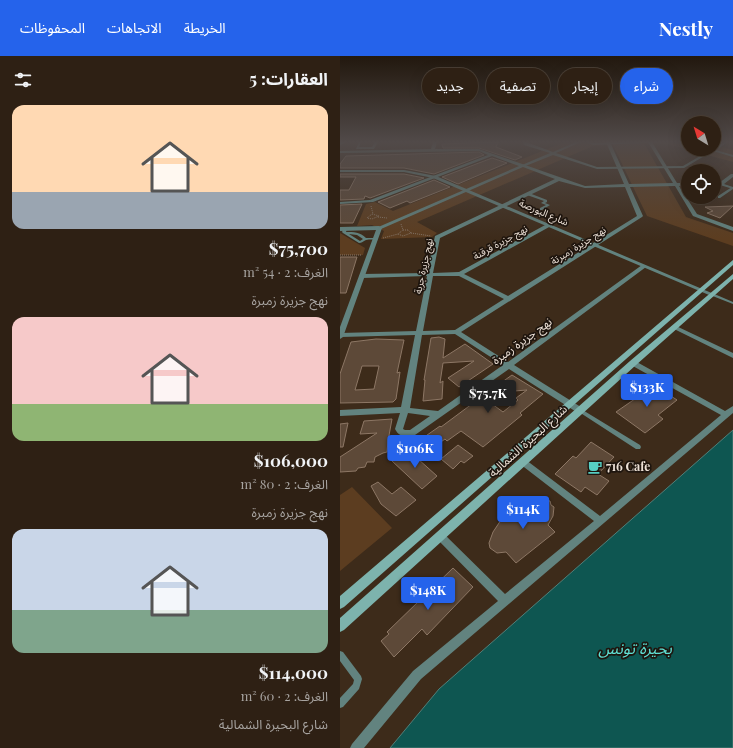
<!DOCTYPE html>
<html lang="ar">
<head>
<meta charset="utf-8">
<style>
	body { margin:0; font-family:"Playfair Display","Noto Sans Arabic",serif; background:#36281d; color:#f1f3f6; direction:rtl; height:100vh; display:flex; flex-direction:column; font-size:15px; white-space:nowrap }
	* { box-sizing:border-box; margin:0 }
	p { font-size:13px; color:#a7a3a0 }
	.icon { flex:none; width:22px; height:22px; fill:none; stroke:currentColor; stroke-width:2; stroke-linecap:round; stroke-linejoin:round }
	.map { position:relative; flex:1; overflow:hidden; direction:ltr }
	.panel { display:flex; flex-direction:column; background:#2e2014; width:340px }
	.panel>* { flex:none }
	.hud { position:absolute; left:12px; top:12px; width:321px; height:36px; direction:rtl; display:flex; gap:8px }
	.needle { width:26px; rotate:322deg }
	.buttons { position:absolute; left:341px; top:60px; display:grid; gap:8px }
	.buttons a { display:grid; place-items:center; width:40px; height:40px; border-radius:50%; background:#2e2014; box-shadow:0 4px 16px #0002,0 0 0 1px #493e34; font-size:20px }
	.price { position:absolute; translate:-50% -34px; padding:0 9px; border-radius:4px; background:#2563eb; color:#fff; font-size:13px; line-height:26px; filter:drop-shadow(0 1px 2px #0008) }
	.price::after { content:''; position:absolute; left:50%; top:24px; width:12px; height:9px; margin-left:-6px; background:inherit; clip-path:polygon(0 0,100% 0,50% 100%) }
	.price.current { background:#222; color:#fff }
	ul { padding:0; list-style:none }
	li { display:grid; align-content:center; gap:8px; height:212px; padding:0 12px }
	li span { display:grid; place-items:center; height:124px; border-radius:12px; color:#555 }
	li>.icon { margin-inline-start:auto }
	span .icon { width:72px; height:72px; fill:#fffc; stroke-width:1 }
	li b { font-size:17px }
	h2 { display:flex; justify-content:space-between; align-items:center; height:48px; padding:0 12px; font-size:17px }
	.pill { padding:0 14px; border-radius:18px; background:#2e2014; box-shadow:0 4px 16px #0002,0 0 0 1px #493e34; font-size:14px; line-height:36px }
	.pill.current { background:#2563eb; color:#fff }
	header { display:flex; align-items:center; gap:24px; box-sizing:border-box; height:56px; padding:0 20px; background:#2563eb; color:#fff }
	header strong { font-size:19px }
	nav { display:flex; gap:22px; margin-inline-start:auto; font-size:14px }
	main { display:flex; flex:1; min-height:0 }
	.map>svg:first-child { display:block }
	.green { fill:#5c3d20 }
	.water { fill:#0e5651; stroke:#517f79 }
	.building { fill:#5d4938; stroke:#8d7765; fill-rule:evenodd }
	.lines { fill:none; stroke-linecap:round; stroke-linejoin:round }
	.path { stroke:#867668; stroke-width:1; stroke-dasharray:1 1; stroke-linecap:butt }
	.service { fill:#62837f; fill-rule:evenodd }
	.pedestrian { fill:#62837f; fill-rule:evenodd }
	.minor { fill:#62837f; fill-rule:evenodd }
	.tertiary { fill:#62837f; fill-rule:evenodd }
	.secondary { fill:#7db3ad; fill-rule:evenodd }
	.labels { text-anchor:middle; stroke-width:3.5; stroke-linejoin:round; paint-order:stroke }
	.far-street-label { font-size:10px; fill:#ece0d6; stroke:#1e150e }
	.street-label { font-size:12px; fill:#ece0d6; stroke:#1e150e }
	.poi-label { font-size:12px; font-weight:bold; fill:#ece0d6; stroke:#1e150e; text-anchor:start }
	.near-water-label { font-size:16px; font-style:italic; fill:#60e0d4; stroke:#1e150e }
</style>
</head>
<body>
<header>
<strong>Nestly</strong>
<nav><a>الخريطة</a><a>الاتجاهات</a><a>المحفوظات</a></nav>
</header>
<main>
<div class="map">
<svg width="393" height="692" viewBox="0 0 393 692">
	<rect width="100%" height="100%" fill="#3d2b1a"/>
	<path class="green" d="M222 87H262L263 89 253 90 77 166 97 177 92 181 41 183 44 175 32 169 17 170 26 148 35 146 53 155Z
		M272 87H304L346 161 393 177V190L307 160Z
		M316 87H348V93H374V89L393 94V106L328 88H317Z
		M0 177 25 192 23 199H0Z
		M12 431 52 472 0 515V439Z"/>
	<path class="water" d="M393 374V692H50L99 633Z"/>
	<path class="building" d="M158 86 156 91 182 101 175 104 139 92H103L102 88Z
		M139 96 144 99 94 118 64 112H0V108L6 100Z
		M152 102 167 107 118 128 102 121Z
		M0 118H64L84 122 30 142 25 140 24 143 0 144V134H9L16 121H0Z
		M94 124 110 131 70 147 67 145 50 152 38 146Z
		M22 148 13 167H0V149Z
		M365 151 393 150 380 162 367 157 373 155Z
		M0 201H17L6 237H0Z
		M99 281 105 283 103 302 125 288 153 308 119 331 108 322 134 305 103 307 100 327 103 325 102 343 83 345 85 324H84L91 282Z
		M36 283 64 284 57 317 60 316 56 343 53 346 0 347V318L11 286ZM22 310H39L34 333 15 334Z
		M172 319 203 338 180 357 182 359 143 391 121 375 107 385 105 383 91 393 80 384 100 370 101 371 148 336ZM187 334 176 342 178 344 163 356 152 348 159 343 149 337Z
		M310 326 337 344 318 359 323 363 305 377 276 356 302 338 298 335Z
		M52 363 48 385 47 396 43 397 35 401 34 406H27L25 411 18 412 16 415 0 416V401L37 377 20 378 24 365Z
		M8 367 3 391H0V368Z
		M251 386 274 401 258 418 269 425 257 439 245 431 241 436 215 418 233 400 236 402Z
		M118 389 133 400 124 407 121 405 113 413 101 403Z
		M68 394 97 420 82 433 52 405Z
		M38 426 52 438 61 431 76 444 56 460 41 448 31 430Z
		M199 443 210 445 211 449 214 451 213 460 208 469 215 476 176 507 166 496 157 497 150 492 149 487 153 476 161 464 172 455 188 447 187 445Z
		M113 512 133 531 87 579 82 573 54 601 41 585 49 578 47 576Z"/>
	<g class="lines">
		<path class="path" d="M31 150 33 158
			M32 158 39 160 32 163 27 162Z
			M38 161 47 162
			M61 168 63 174
			M63 174H68L71 177 63 180 58 178Z
			M71 177 91 180
			M43 182 58 178
			M0 199H22"/>
		<path class="service" d="M19 86H21L19 91H32L35 86H38L34 93H16Z
			M392 131H393V133L380 142H378V140Z
			M187 137H189L207 144V146L205 147 210 149 202 154H200V152L206 149 201 147 204 145 187 139Z
			M4 172 7 173 6 176C14 176 20 176 26 182H35L37 183C33 184 30 183 26 184 23 185 22 187 19 187L3 177 2 176ZM9 178 17 179 23 183 20 185Z
			M370 237H372L393 246V248L370 239Z
			M241 353 300 389 301 391 300 393H296L239 356 238 355 239 354Z
			M0 595 3 596 21 620 22 623 19 633 3 651 0 652V642L13 628 14 624 0 605Z"/>
		<path class="pedestrian" d="M183 86H186L213 96 236 86H241L216 97 257 111 343 110 384 86H388L376 94 393 99V101L373 95 344 112 257 113 213 99 183 111 181 110 182 109 210 97 184 89Z
			M246 86 253 87 327 86 253 89Z
			M343 86H348V89Z
			M334 269 393 297V302L332 272 331 271Z
			M291 305H295L385 355 393 350V357L81 623 24 692H10L12 688 73 615 158 545 97 483 96 480 97 477 100 476 103 477 165 538 254 465 180 408 179 406 180 404 183 403 186 404 260 460 381 359 291 309 290 307Z"/>
		<path class="minor" d="M0 86H6L0 89Z
			M93 86H97L95 93H139L245 130 284 128 266 86H270L289 128 333 127 308 86H312L337 127H348V129L339 130 357 158 393 171V175L353 160 335 130 290 131 303 160 302 161 121 276 168 306 302 209H306V211L174 309 244 353 245 355 244 357H238L169 313 75 379C66 382 59 381 55 373L60 357 0 360V354L61 351 75 279 1 281 0 277 76 275 87 220 22 222 19 220 22 218 87 217 95 180 215 123 183 111 41 173 36 172 179 110 152 100 33 146 0 148V146L30 144 148 99 139 95 0 97V95L91 93ZM219 125 245 132 285 131 297 160 168 240 124 218 211 170V168H207L119 216 93 217 100 182ZM93 220H119L164 243 115 274 83 275ZM115 278 163 309 98 355 70 352 82 279ZM68 357 90 360 70 374H65L63 373Z
			M391 118H393V121L384 128 393 131V133L380 129H374V127H379Z"/>
		<path class="tertiary" d="M0 114H64L96 120 374 238 373 239H369L93 122 64 116H0Z
			M39 170 42 172 3 281 0 283V271L36 174 0 175V171Z"/>
		<path class="secondary" d="M393 204V209L4 551 0 553V540Z
			M393 218V223L296 309 4 574 0 576V562L290 305Z"/>
	</g>
	<linearGradient id="sky" x2="0" y2="1"><stop stop-color="#22180e"/><stop offset="0.47" stop-color="#514a49"/><stop offset="1" stop-color="#514a49" stop-opacity="0"/></linearGradient>
	<rect width="393" height="183" fill="url(#sky)"/>
	<defs>
		<symbol id="cafe-bare" viewBox="-9 -9 18 18"><path d="M-5.5-4.5H6V0H3Q3 3.5 0 3.5H-2.5Q-5.5 3.5-5.5 0ZM3-3.2v2h1.7v-2ZM-6 4.5H4V6H-6Z" fill="#56cec3" stroke="#1e150e" stroke-width="2.5" paint-order="stroke"/></symbol>
	</defs>
	<g fill-rule="evenodd">
		<use href="#cafe-bare" x="245" y="401" width="20" height="20"/>
	</g>
	<g class="labels">
		<g class="far-street-label">
			<text transform="translate(204 156) rotate(23)" y="4">شارع البورصة</text>
			<text transform="translate(160 186) rotate(-29)" y="4">نهج جزيرة قرقنة</text>
			<text transform="translate(238 189) rotate(-32)" y="4">نهج جزيرة زمبرتة</text>
			<text transform="translate(83 210) rotate(-78)" y="4">نهج جزيرة جربة</text>
		</g>
		<g class="street-label">
			<text transform="translate(182 285) rotate(-36)" y="4">نهج جزيرة زمبرة</text>
			<text transform="translate(188 385) rotate(-42)" y="4">شارع البحيرة الشمالية</text>
		</g>
		<g class="poi-label">
			<text x="266" y="415">716 Cafe</text>
		</g>
		<g class="near-water-label">
			<text x="295" y="598">بحيرة تونس</text>
		</g>
	</g>
</svg>
<div class="buttons">
<a><svg class="needle" viewBox="-14 -14 28 28"><path d="M0-13l5 13h-10z" fill="#e53935"/><path d="M0 13l5-13h-10z" fill="#a7a3a0"/></svg></a>
<a><svg class="icon" aria-label="locate" viewBox="0 0 24 24"><circle cx="12" cy="12" r="6"/><path d="M12 2v4M12 18v4M2 12h4M18 12h4"/></svg></a>
</div>
<b class="price" style="left:307px;top:352px">$133K</b>
<b class="price current" style="left:148px;top:358px">$75.7K</b>
<b class="price" style="left:75px;top:413px">$106K</b>
<b class="price" style="left:183px;top:474px">$114K</b>
<b class="price" style="left:88px;top:555px">$148K</b>
<div class="hud">
<a class="pill current">شراء</a>
<a class="pill">إيجار</a>
<a class="pill">تصفية</a>
<a class="pill">جديد</a>
</div>
</div>
<section class="panel">
<h2>العقارات: 5<svg class="icon" aria-label="filters" viewBox="0 0 24 24"><path d="M4 7h16M4 17h16"/><circle cx="9" cy="7" r="2"/><circle cx="15" cy="17" r="2"/></svg></h2>
<ul>
<li><span style="background:linear-gradient(#ffd9b3 70%,#9aa5b1 0)"><svg class="icon" aria-label="home" viewBox="0 0 24 24"><path d="M3 11l9-7 9 7M6 9v11h12V9"/></svg></span><div><b>$75,700</b><p>الغرف: 2 · 54 m²</p><p>نهج جزيرة زمبرة</p></div></li>
<li><span style="background:linear-gradient(#f6c9c9 70%,#8fb573 0)"><svg class="icon" aria-label="home" viewBox="0 0 24 24"><path d="M3 11l9-7 9 7M6 9v11h12V9"/></svg></span><div><b>$106,000</b><p>الغرف: 2 · 80 m²</p><p>نهج جزيرة زمبرة</p></div></li>
<li><span style="background:linear-gradient(#c9d6e8 65%,#7fa58c 0)"><svg class="icon" aria-label="home" viewBox="0 0 24 24"><path d="M3 11l9-7 9 7M6 9v11h12V9"/></svg></span><div><b>$114,000</b><p>الغرف: 2 · 60 m²</p><p>شارع البحيرة الشمالية</p></div></li>
</ul>
</section>
</main>
</body>
</html>
